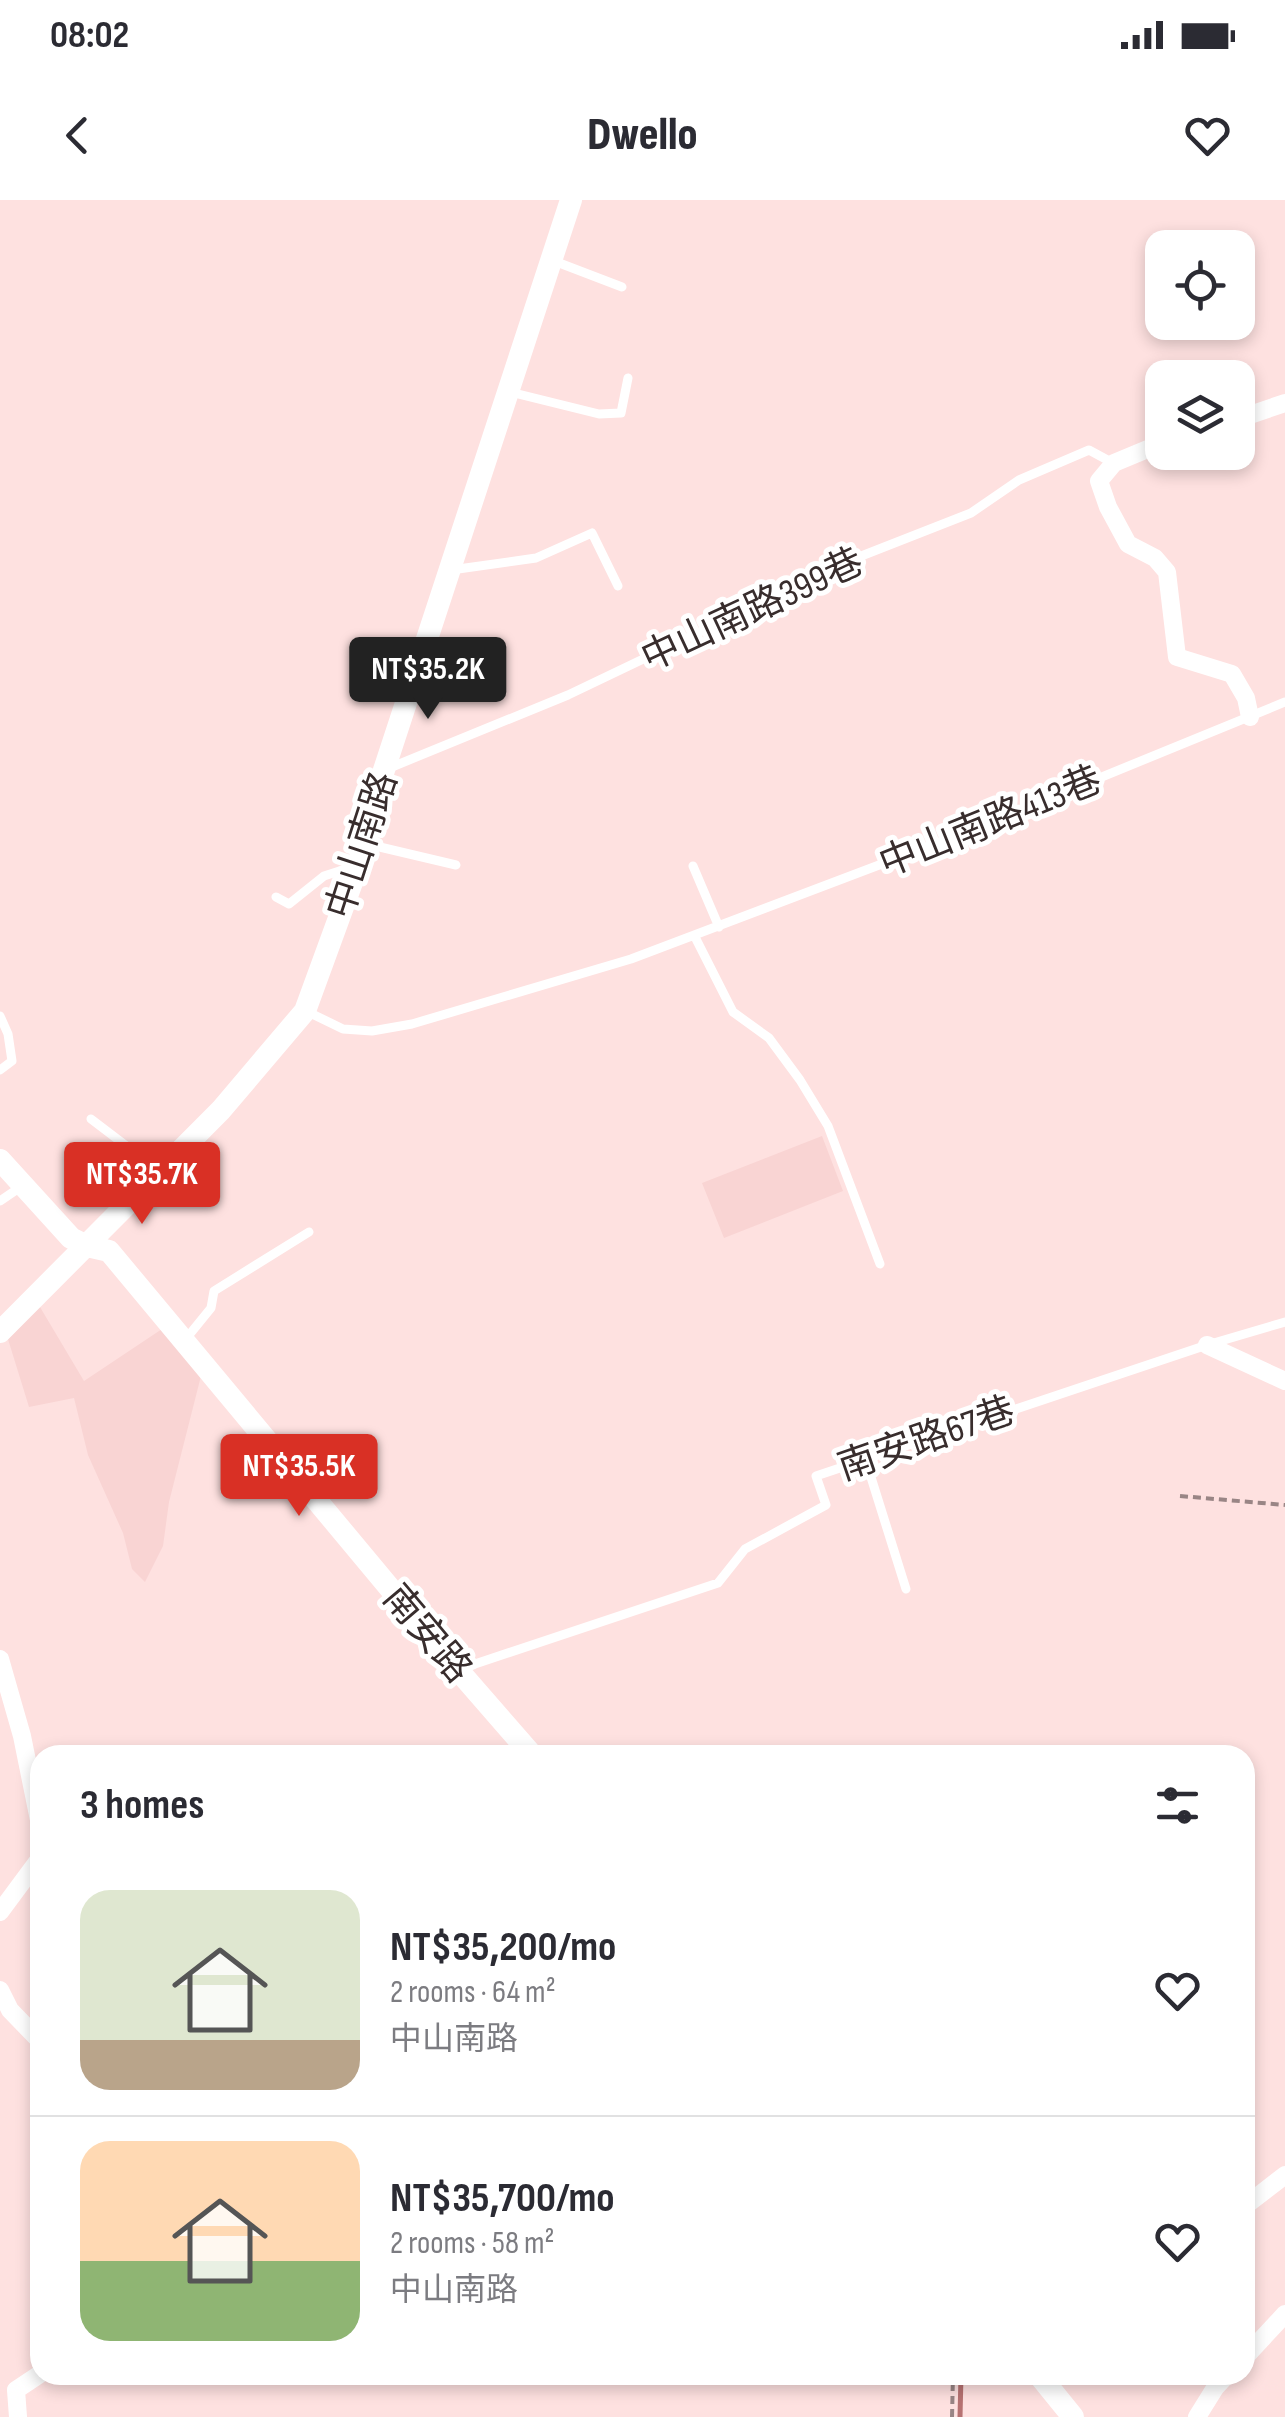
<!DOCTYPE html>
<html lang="en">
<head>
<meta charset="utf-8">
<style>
	body { margin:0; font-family:"Sofia Sans Condensed","Noto Sans TC",sans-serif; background:#f2f2f3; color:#2b2b33; height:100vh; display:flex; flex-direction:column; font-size:38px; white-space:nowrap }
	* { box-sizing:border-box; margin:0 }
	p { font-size:32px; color:#7c7c81 }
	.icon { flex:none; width:55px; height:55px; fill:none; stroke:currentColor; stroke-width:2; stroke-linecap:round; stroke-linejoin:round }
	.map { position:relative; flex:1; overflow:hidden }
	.sheet { position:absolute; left:30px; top:1545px; width:1225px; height:640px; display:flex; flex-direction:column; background:#fff; border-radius:30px; box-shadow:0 5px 15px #0003 }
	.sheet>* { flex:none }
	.buttons { position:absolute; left:1145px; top:30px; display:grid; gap:20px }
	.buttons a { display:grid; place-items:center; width:110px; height:110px; border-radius:20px; background:#fff; box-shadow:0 5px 15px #0003; font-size:50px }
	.price { position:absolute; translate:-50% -85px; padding:0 22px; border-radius:10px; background:#d93025; color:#fff; font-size:32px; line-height:65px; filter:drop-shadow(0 2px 5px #0008) }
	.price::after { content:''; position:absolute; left:50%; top:60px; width:30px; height:22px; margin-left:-15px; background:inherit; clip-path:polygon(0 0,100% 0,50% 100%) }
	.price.selected { background:#222; color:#fff }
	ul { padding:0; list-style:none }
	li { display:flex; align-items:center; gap:30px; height:250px; padding:0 50px }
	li+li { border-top:2px solid #e1e1e2 }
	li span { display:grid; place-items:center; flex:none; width:280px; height:200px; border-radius:30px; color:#555 }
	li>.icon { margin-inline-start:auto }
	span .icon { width:120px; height:120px; fill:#fffc; stroke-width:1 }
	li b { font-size:42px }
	h2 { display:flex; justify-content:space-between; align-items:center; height:120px; padding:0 50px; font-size:42px }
	.status { display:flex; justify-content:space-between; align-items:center; height:70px; padding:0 50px; background:#fff; direction:ltr }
	.status svg { height:28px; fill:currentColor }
	header { display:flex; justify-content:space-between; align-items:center; height:130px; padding:0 50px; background:#fff; font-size:45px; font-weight:800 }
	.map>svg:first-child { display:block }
	.built { fill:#f9d4d3 }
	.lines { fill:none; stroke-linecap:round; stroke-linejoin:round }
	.stream { stroke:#b77272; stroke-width:5 }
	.path { stroke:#998585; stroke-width:4; stroke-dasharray:8 5; stroke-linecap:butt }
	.lane { stroke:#fff; stroke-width:9 }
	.street { stroke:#fff; stroke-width:18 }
	.secondary { stroke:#fff; stroke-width:22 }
	.labels { text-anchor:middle; stroke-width:10; stroke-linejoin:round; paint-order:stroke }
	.street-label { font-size:38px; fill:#382d2d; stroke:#fff }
</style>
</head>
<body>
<div class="status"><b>08:02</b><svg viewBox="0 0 49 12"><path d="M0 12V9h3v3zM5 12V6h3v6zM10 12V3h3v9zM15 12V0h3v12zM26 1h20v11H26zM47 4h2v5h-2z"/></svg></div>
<header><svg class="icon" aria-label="back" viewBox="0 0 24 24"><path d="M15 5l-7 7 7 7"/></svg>Dwello<svg class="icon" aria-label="heart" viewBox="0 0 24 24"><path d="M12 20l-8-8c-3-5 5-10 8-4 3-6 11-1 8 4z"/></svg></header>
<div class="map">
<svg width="1285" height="2217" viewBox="0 0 1285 2217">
	<rect width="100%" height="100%" fill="#fee1e0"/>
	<path class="built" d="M822 936 843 991 724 1038 702 983Z
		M37 1102 84 1181 165 1127 202 1172 169 1302 163 1346 145 1382 132 1369 123 1333 88 1255 74 1198 29 1207 7 1136Z"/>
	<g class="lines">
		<path class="stream" d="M960 2217 961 2175"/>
		<path class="path" d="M1180 1296 1285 1305
			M952 2217 953 2175"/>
		<path class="lane" d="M554 61 622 87
			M510 192 599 214 621 213 628 178
			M451 370 536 358 592 333 618 386
			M387 569 568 495 846 362 971 313 1019 280 1089 250 1113 263
			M367 644 456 665
			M693 666 719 727
			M276 697 289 704 324 676 355 666
			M694 735 733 812 769 838 800 880 828 926 880 1064
			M308 812 343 829 372 831 412 824 631 759 982 626 1285 502
			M0 816 8 834 12 861 0 870
			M91 919 158 970
			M0 1001 22 986
			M185 1140 211 1108 214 1091 309 1032
			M865 1258 906 1389
			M460 1469 718 1383 745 1349 826 1305 816 1276 1207 1145 1285 1122"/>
		<path class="street" d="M1238 219 1285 203
			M1162 243 1114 263 1099 281 1108 307 1128 344 1155 358 1167 372 1177 457 1232 474 1246 498 1250 517
			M1207 1145 1285 1181
			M0 1459 22 1536 40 1625
			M0 1712 40 1658
			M0 1790 10 1810 40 1841
			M1245 2006 1285 1975
			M1245 2157 1285 2114
			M18 2217 16 2190 40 2174
			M1197 2217 1215 2188 1227 2175"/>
		<path class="secondary" d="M0 960 71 1038 87 1046 109 1051 458 1470 532 1555
			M0 1132 221 910 305 811 358 666 384 570 571 0
			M1039 2175 1073 2217"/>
	</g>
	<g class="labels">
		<g class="street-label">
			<text transform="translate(752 409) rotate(-25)" y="13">中山南路399巷</text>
			<text transform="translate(990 621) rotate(-22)" y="13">中山南路413巷</text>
			<text transform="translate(361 645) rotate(-72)" y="13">中山南路</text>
			<text transform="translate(926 1238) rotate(-19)" y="13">南安路67巷</text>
			<text transform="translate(428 1433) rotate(50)" y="13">南安路</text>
		</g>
	</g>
</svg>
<div class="buttons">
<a><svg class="icon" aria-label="locate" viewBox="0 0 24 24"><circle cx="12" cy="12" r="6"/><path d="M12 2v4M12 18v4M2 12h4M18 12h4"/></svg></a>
<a><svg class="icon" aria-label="layers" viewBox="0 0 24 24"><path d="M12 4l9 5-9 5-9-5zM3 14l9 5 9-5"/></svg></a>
</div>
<b class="price selected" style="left:428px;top:522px">NT$35.2K</b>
<b class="price" style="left:142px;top:1027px">NT$35.7K</b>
<b class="price" style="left:299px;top:1319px">NT$35.5K</b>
<section class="sheet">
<h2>3 homes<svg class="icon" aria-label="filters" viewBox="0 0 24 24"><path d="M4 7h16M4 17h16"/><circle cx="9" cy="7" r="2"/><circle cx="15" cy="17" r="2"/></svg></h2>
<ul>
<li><span style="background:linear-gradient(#dfe7d0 75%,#b9a48a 0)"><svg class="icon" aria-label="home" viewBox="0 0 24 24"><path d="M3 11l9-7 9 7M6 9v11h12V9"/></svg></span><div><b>NT$35,200/mo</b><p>2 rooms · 64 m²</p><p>中山南路</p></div><svg class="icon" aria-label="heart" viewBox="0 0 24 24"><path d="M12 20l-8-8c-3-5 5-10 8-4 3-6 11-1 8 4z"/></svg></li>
<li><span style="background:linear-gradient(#ffd9b3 60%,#8fb573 0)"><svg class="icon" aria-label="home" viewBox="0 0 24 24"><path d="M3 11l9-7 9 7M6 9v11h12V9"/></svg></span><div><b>NT$35,700/mo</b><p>2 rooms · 58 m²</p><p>中山南路</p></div><svg class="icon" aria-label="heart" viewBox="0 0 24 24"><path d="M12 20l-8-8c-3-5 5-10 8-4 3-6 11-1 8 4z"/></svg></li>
</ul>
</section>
</div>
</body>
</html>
